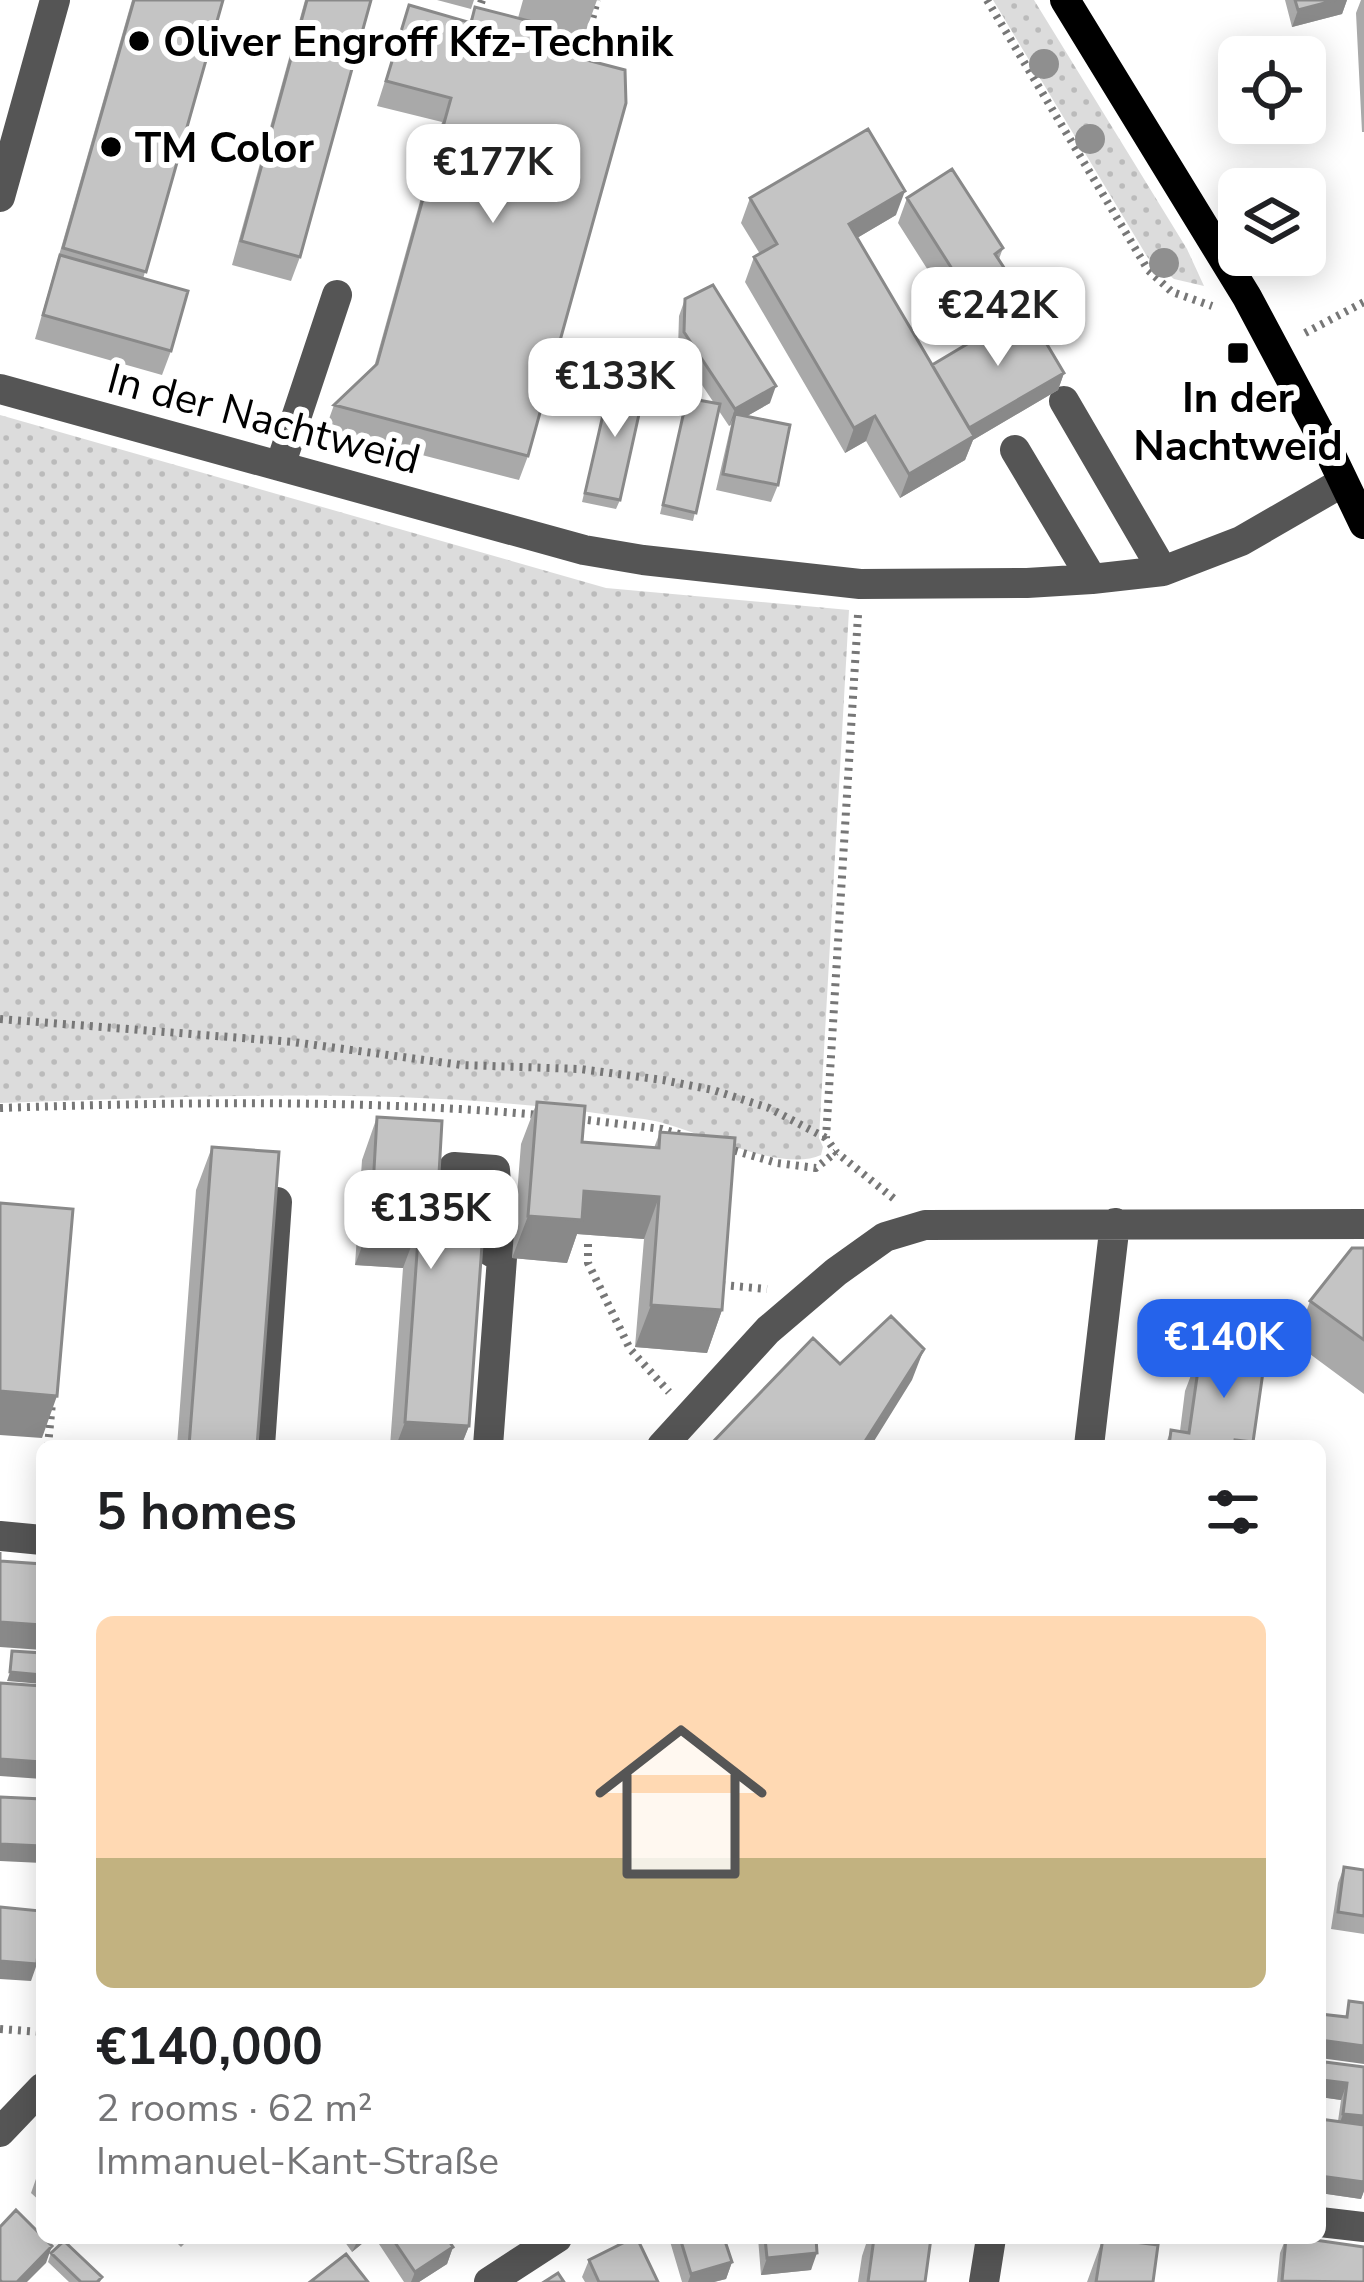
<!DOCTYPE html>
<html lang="en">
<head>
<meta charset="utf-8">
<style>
	body { margin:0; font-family:"Nunito Sans",sans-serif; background:#f6f6f6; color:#202124; height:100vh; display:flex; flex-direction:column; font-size:45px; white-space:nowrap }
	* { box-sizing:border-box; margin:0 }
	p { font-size:39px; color:#757577 }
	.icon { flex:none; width:66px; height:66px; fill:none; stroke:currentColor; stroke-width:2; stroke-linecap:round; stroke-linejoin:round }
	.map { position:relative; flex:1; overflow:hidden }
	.panel { position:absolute; left:36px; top:1440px; width:1290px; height:804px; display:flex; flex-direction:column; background:#fff; border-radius:18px; box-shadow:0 6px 30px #0003 }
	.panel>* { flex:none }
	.fabs { position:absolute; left:1218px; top:36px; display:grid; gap:24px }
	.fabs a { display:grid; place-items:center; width:108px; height:108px; border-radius:18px; background:#fff; box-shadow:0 6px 30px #0003; font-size:60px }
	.price { position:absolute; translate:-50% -102px; padding:0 27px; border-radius:24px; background:#fff; color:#222; font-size:39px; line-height:78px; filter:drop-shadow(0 3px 6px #0008) }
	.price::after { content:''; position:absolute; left:50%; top:72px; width:36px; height:27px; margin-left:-18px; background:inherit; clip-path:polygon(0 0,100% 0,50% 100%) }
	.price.on { background:#2563eb; color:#fff }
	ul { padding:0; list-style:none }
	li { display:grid; align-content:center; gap:24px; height:636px; padding:0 60px }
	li+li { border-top:3px solid #e0e0e0 }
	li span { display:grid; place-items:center; height:372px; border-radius:18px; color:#555 }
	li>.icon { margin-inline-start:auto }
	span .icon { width:216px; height:216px; fill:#fffc; stroke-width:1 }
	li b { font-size:51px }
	h2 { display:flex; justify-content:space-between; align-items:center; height:144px; padding:0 60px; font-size:51px }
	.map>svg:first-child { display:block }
	.grass { fill:url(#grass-dots) }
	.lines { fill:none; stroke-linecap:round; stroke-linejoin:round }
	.path { stroke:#777; stroke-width:8; stroke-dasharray:3 6; stroke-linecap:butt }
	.minor { stroke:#555; stroke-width:30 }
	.major { stroke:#000; stroke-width:30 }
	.tree { fill:#8f8f8f }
	.wall { fill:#a9a9a9 }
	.shaded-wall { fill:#898989 }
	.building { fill:#c4c4c4; stroke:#898989; stroke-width:3 }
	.poi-dot { fill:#000; stroke:#fff; stroke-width:4.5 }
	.labels { text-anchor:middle; stroke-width:12; stroke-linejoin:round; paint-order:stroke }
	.poi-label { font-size:42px; font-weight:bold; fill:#000; stroke:#fff; text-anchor:start }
	.street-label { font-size:42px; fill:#000; stroke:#fff }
</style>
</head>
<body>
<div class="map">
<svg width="1364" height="2282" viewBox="0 0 1364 2282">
	<defs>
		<pattern id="grass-dots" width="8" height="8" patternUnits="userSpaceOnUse" patternTransform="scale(3)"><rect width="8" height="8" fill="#dcdcdc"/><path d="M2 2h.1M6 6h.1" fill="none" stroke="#bbb" stroke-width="1.8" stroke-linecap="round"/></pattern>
	</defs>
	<rect width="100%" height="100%" fill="#fff"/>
	<path class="grass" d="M993 0H1034L1187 249 1204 286 1174 279 1148 258Z
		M0 415 606 588 849 610 819 1138 823 1147 821 1155C781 1173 699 1131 655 1121 640 1118 625 1117 610 1115 408 1086 203 1096 0 1103Z"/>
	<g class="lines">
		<path class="path" d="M987 0 1148 270 1172 292 1212 306
			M481 3 482 0
			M588 35 597 0
			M1305 333 1364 302
			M858 615 826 1138 836 1152 898 1202
			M0 1019 293 1042 461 1065 580 1069 663 1080 713 1090 769 1108 826 1138
			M0 1108C180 1102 361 1099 540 1115
			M579 1119 662 1129 683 1135
			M726 1148 777 1163 816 1168 836 1152
			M588 1244V1263L630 1349 669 1392
			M722 1285 767 1289
			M48 1446 52 1403
			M0 2029 42 2032"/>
		<path class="minor" d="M0 197 55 0
			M0 389 584 550 643 560 860 584 1027 583 1092 579 1163 571 1241 541 1343 482
			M1064 401 1163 571
			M1015 450 1092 579
			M280 466 337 295
			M260 1446 277 1202
			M488 1446 502 1258 495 1170 454 1167 449 1227 502 1258
			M662 1446 768 1330 836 1272 885 1237 925 1225 1364 1224
			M1089 1446 1115 1223
			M0 1536 42 1540
			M0 2132 42 2088
			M1320 2222 1364 2227
			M489 2282 557 2238
			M984 2282 991 2238"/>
		<path class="major" d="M1065 0 1247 297 1326 445 1364 524"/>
	</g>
	<g class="tree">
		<circle cx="1044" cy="64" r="15"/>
		<circle cx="1090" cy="139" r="15"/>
		<circle cx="1164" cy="263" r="15"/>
	</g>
	<path class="wall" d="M132 0H223L143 279 171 351 162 375 35 339Z
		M305 0H371L300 257 291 281 232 265Z
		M437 0H474L471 9Z
		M523 0H597L583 39 556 31 552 51 528 456 519 480 325 430 334 405 374 367 442 122 377 106 409 5 469 23 475 7 518 18Z
		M1285 0H1347L1342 14 1292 27Z
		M1361 0H1364V132H1362L1356 13Z
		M750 198 896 215 857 238 932 365 1064 373 1058 390 973 440 965 460 900 498 866 441 845 453 745 282 754 257 760 254 741 223Z
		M907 198 1003 248 999 259 1020 292 1011 316 973 341 898 223Z
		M685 299 770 403 747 416 778 485 771 502 716 490 731 425 729 426 719 411 693 521 660 514 687 398 714 403 678 349 679 316Z
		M611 380 620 500 616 509 582 502Z
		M537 1102 582 1142 654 1148 660 1132 722 1310 707 1353 635 1347 644 1239 577 1234 567 1263 512 1258 521 1144Z
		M377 1117 436 1227 469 1426 461 1446H390L403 1268 355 1265 362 1160Z
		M212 1147 257 1446H177L196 1190Z
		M1364 1248V1394L1295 1343 1310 1301Z
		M1201 1349 1253 1442 1251 1446H1165L1171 1430 1180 1431 1185 1391Z
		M1344 1867 1364 1870V1934L1331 1929 1338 1883Z
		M1325 2062 1364 2067V2191L1361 2199 1320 2193V2119L1338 2121 1341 2100 1320 2097V2075Z
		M42 2171V2203L31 2193 37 2176Z
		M172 2238H190L181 2247Z
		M342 2238H369L352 2252Z
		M378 2238H447L453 2247 447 2264 419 2282H404L377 2241Z
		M669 2238H724L732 2262 726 2279 714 2282H682Z
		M758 2238H816L811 2270 761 2275Z
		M868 2238H931L925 2282H858L862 2256Z
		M1103 2238 1153 2282H1087Z
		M1286 2238 1364 2282H1277L1280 2253Z
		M51 2253 102 2277 100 2282H69L48 2262Z
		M589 2260 658 2282H585L582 2277Z"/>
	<path class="shaded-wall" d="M1336 0H1347L1342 14 1292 27 1298 10Z
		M905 191 896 215 840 248 849 224Z
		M1020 292 1011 316 973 341 982 316Z
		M1064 373 1058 390 973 440 965 460 900 498 909 474 964 432Z
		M776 386 770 403 733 424 735 414 729 426 735 409Z
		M875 416 866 441 845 453 854 428Z
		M584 1191 659 1197 644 1239 577 1234 567 1263 512 1258 528 1216Z
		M371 1222 419 1225 403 1268 355 1265Z
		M651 1305 722 1310 707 1353 635 1347Z
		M924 1349 912 1380 871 1446H862Z
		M0 1391 57 1396 42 1438 0 1435Z
		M405 1422 469 1426 461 1446H396Z
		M1235 1440 1253 1442 1251 1446H1233Z
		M0 1622 42 1625V1650L0 1647Z
		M10 1672 42 1675V1684L7 1681Z
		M0 1759 42 1762V1779L0 1776Z
		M0 1844 42 1846V1863L0 1861Z
		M0 1961 37 1964 31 1981 0 1979Z
		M1320 2040 1364 2046V2064L1320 2058Z
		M1322 2080 1347 2083 1341 2100 1320 2097Z
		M1343 2114 1364 2116V2134L1337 2131Z
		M1320 2176 1364 2182V2191L1361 2199 1320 2193Z
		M363 2238H369L352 2252 356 2244Z
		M52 2246 46 2263 27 2282H17Z
		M453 2247 447 2264 419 2282H411L415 2272Z
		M817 2253 811 2270 761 2275 767 2258Z
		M732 2262 726 2279 714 2282H688L691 2274Z"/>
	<path class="building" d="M134 0H223L146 272 63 248Z
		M307 0H371L300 257 241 241Z
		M1295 0H1336L1298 10Z
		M409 5 471 23 475 7 556 28 552 51 625 70 626 103 528 456 334 405 377 364 451 98 386 81Z
		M868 129 905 191 849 224 974 436 909 474 875 416 854 428 754 257 777 244 750 198Z
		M952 169 1003 248 995 254 1020 292 982 316 907 198Z
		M60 255 188 291 171 351 43 315Z
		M713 285 776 386 735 409 684 332 685 299Z
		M1026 309 1064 373 969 428 932 365Z
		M611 380 645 387 620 500 585 493Z
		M687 398 720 404 696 513 663 505Z
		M735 414 790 425 778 485 723 474Z
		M537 1102 585 1106 582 1142 659 1148 660 1132 735 1138 722 1310 651 1305 659 1197 584 1191 582 1220 528 1216Z
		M377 1117 442 1121 436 1227 483 1231 469 1426 405 1422 419 1225 371 1222Z
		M212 1147 279 1152 257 1446H189Z
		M0 1203 73 1209 57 1396 0 1391Z
		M1352 1248H1364V1340L1310 1301Z
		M891 1316 924 1349 862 1446H709L813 1338 840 1364Z
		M1201 1349 1265 1358 1253 1442 1235 1440 1234 1446H1169L1171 1430 1189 1433Z
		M0 1552V1561L42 1564V1625L0 1622Z
		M12 1651 42 1653V1675L10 1672Z
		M0 1683 42 1686V1762L0 1759Z
		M0 1797 42 1799V1846L0 1844Z
		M1344 1867 1364 1870V1916L1338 1912Z
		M0 1907 41 1911 37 1964 0 1961Z
		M1349 2001 1364 2003V2046L1320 2040V2014L1347 2017Z
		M1325 2062 1364 2067V2116L1343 2114 1347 2083 1322 2080Z
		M1320 2119 1364 2125V2182L1320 2176Z
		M16 2210 52 2246 17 2282H2L0 2280V2227Z
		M392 2238H447L453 2247 415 2272Z
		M633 2238H637L658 2282H599L589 2260Z
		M680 2238H724L732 2262 691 2274Z
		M765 2238H816L817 2253 767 2258Z
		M874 2238H931L925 2282H868Z
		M1103 2238 1158 2245 1153 2282H1096Z
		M1286 2238H1301L1364 2247V2282L1282 2281Z
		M64 2241 102 2277 97 2282H81L51 2253Z
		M346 2254 368 2282H310Z
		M558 2273 564 2282H544Z"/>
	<g class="poi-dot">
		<circle cx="139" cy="41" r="12"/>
		<circle cx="111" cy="147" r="12"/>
		<rect x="1226" y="341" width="24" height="24" rx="6"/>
	</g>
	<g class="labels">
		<g class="poi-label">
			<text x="163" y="56">Oliver Engroff Kfz-Technik</text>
			<text x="135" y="162">TM Color</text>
			<text x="1238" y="412" text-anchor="middle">In der<tspan x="1238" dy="48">Nachtweid</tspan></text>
		</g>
		<g class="street-label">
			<text transform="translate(264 418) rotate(15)" y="15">In der Nachtweid</text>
		</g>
	</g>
</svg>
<div class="fabs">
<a><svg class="icon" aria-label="locate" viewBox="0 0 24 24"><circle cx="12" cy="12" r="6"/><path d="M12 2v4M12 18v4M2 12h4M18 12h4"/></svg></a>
<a><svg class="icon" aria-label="layers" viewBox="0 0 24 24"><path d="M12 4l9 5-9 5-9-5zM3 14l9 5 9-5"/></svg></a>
</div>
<b class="price" style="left:493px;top:226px">€177K</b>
<b class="price" style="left:998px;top:369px">€242K</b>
<b class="price" style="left:615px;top:440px">€133K</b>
<b class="price" style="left:431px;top:1272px">€135K</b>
<b class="price on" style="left:1224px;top:1401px">€140K</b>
<section class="panel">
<h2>5 homes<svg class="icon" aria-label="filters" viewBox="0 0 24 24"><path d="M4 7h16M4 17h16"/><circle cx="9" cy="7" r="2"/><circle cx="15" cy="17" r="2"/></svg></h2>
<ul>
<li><span style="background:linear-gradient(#ffd9b3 65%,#c2b280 0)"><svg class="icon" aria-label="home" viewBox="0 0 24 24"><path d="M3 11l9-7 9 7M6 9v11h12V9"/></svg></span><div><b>€140,000</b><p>2 rooms · 62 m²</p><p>Immanuel-Kant-Straße</p></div></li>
</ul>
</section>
</div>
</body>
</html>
